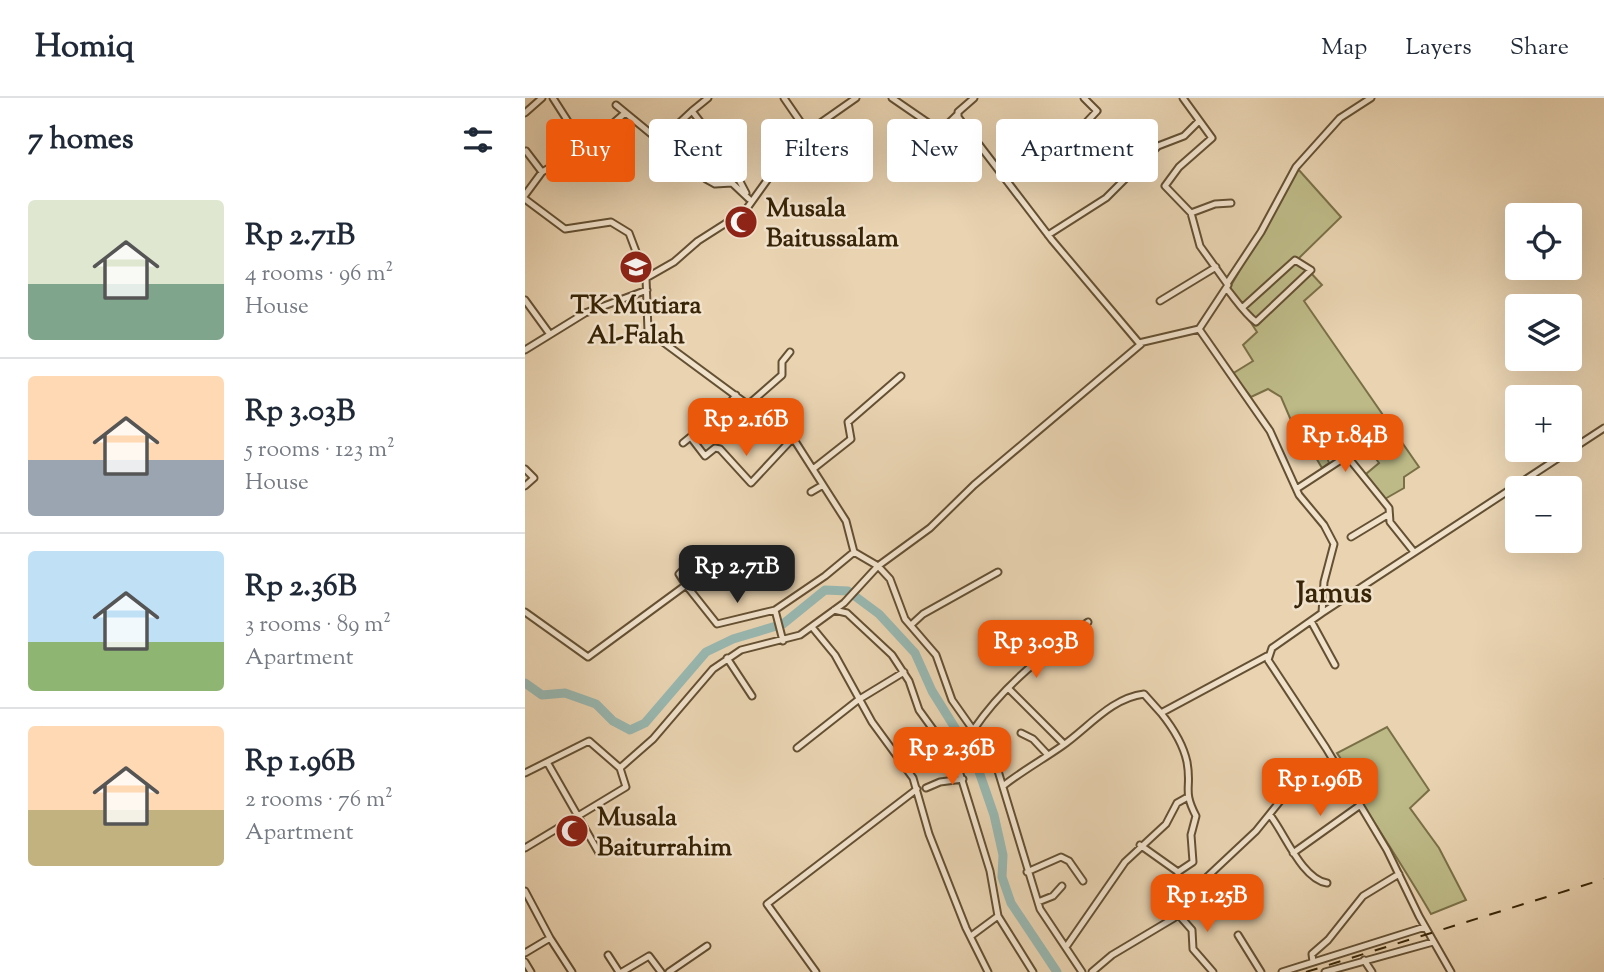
<!DOCTYPE html>
<html lang="en">
<head>
<meta charset="utf-8">
<style>
	body { margin:0; font-family:"Sorts Mill Goudy",serif; background:#f2f2f3; color:#1f2937; height:100vh; display:flex; flex-direction:column; font-size:26px; white-space:nowrap }
	* { box-sizing:border-box; margin:0 }
	p { font-size:23px; color:#747a83 }
	.icon { flex:none; width:38px; height:38px; fill:none; stroke:currentColor; stroke-width:2; stroke-linecap:round; stroke-linejoin:round }
	.map { position:relative; flex:1; overflow:hidden }
	.side { display:flex; flex-direction:column; background:#fff; width:525px }
	.side>* { flex:none }
	.top-card { position:absolute; left:21px; top:21px; width:665px; height:63px; display:flex; gap:14px }
	.buttons { position:absolute; left:980px; top:105px; display:grid; gap:14px }
	.buttons a { display:grid; place-items:center; width:77px; height:77px; border-radius:7px; background:#fff; box-shadow:0 7px 28px #0002; font-size:35px }
	.price { position:absolute; translate:-50% -60px; padding:0 16px; border-radius:14px; background:#ea580c; color:#fff; font-size:23px; line-height:46px; filter:drop-shadow(0 2px 4px #0008) }
	.price::after { content:''; position:absolute; left:50%; top:42px; width:21px; height:16px; margin-left:-10px; background:inherit; clip-path:polygon(0 0,100% 0,50% 100%) }
	.price.active { background:#222; color:#fff }
	ul { padding:0; list-style:none }
	li { display:flex; align-items:center; gap:21px; height:175px; padding:0 28px }
	li+li { border-top:2px solid #e0e1e3 }
	li span { display:grid; place-items:center; flex:none; width:196px; height:140px; border-radius:7px; color:#555 }
	li>.icon { margin-inline-start:auto }
	span .icon { width:84px; height:84px; fill:#fffc; stroke-width:1 }
	li b { font-size:30px }
	h2 { display:flex; justify-content:space-between; align-items:center; height:84px; padding:0 28px; font-size:30px }
	.chip { padding:0 24px; border-radius:7px; background:#fff; box-shadow:0 7px 28px #0002; font-size:24px; line-height:63px }
	.chip.active { background:#ea580c; color:#fff }
	header { display:flex; align-items:center; gap:42px; box-sizing:border-box; height:98px; padding:0 35px; background:#fff; border-bottom:2px solid #e0e1e3 }
	header strong { font-size:33px }
	nav { display:flex; gap:38px; margin-inline-start:auto; font-size:24px }
	main { display:flex; flex:1; min-height:0 }
	.map>svg:first-child { display:block }
	.green { fill:#bdba87; stroke:#7a7047; stroke-width:2 }
	.lines { fill:none; stroke-linecap:round; stroke-linejoin:round }
	.river { stroke:#98b7b0; stroke-width:9 }
	.minor-casing { stroke:#645032; stroke-width:9 }
	.minor { stroke:#f1e2cc; stroke-width:5 }
	.rail { stroke:#382507; stroke-width:2; stroke-dasharray:12 12; stroke-linecap:butt }
	.labels { text-anchor:middle; stroke-width:5; stroke-linejoin:round; paint-order:stroke }
	.poi-label { font-size:26px; font-weight:bold; fill:#382507; stroke:#f1e2cc; text-anchor:start }
	.quarter-label { font-size:30px; font-weight:bold; fill:#382507; stroke:#f1e2cc }
</style>
</head>
<body>
<header>
<strong>Homiq</strong>
<nav><a>Map</a><a>Layers</a><a>Share</a></nav>
</header>
<main>
<section class="side">
<h2>7 homes<svg class="icon" aria-label="filters" viewBox="0 0 24 24"><path d="M4 7h16M4 17h16"/><circle cx="9" cy="7" r="2"/><circle cx="15" cy="17" r="2"/></svg></h2>
<ul>
<li><span style="background:linear-gradient(#dfe7d0 60%,#7fa58c 0)"><svg class="icon" aria-label="home" viewBox="0 0 24 24"><path d="M3 11l9-7 9 7M6 9v11h12V9"/></svg></span><div><b>Rp 2.71B</b><p>4 rooms · 96 m²</p><p>House</p></div></li>
<li><span style="background:linear-gradient(#ffd9b3 60%,#9aa5b1 0)"><svg class="icon" aria-label="home" viewBox="0 0 24 24"><path d="M3 11l9-7 9 7M6 9v11h12V9"/></svg></span><div><b>Rp 3.03B</b><p>5 rooms · 123 m²</p><p>House</p></div></li>
<li><span style="background:linear-gradient(#bfe0f5 65%,#8fb573 0)"><svg class="icon" aria-label="home" viewBox="0 0 24 24"><path d="M3 11l9-7 9 7M6 9v11h12V9"/></svg></span><div><b>Rp 2.36B</b><p>3 rooms · 89 m²</p><p>Apartment</p></div></li>
<li><span style="background:linear-gradient(#ffd9b3 60%,#c2b280 0)"><svg class="icon" aria-label="home" viewBox="0 0 24 24"><path d="M3 11l9-7 9 7M6 9v11h12V9"/></svg></span><div><b>Rp 1.96B</b><p>2 rooms · 76 m²</p><p>Apartment</p></div></li>
</ul>
</section>
<div class="map">
<svg width="1079" height="874" viewBox="0 0 1079 874">
	<rect width="100%" height="100%" fill="#e9d3b1"/>
	<filter id="stains"><feTurbulence type="fractalNoise" baseFrequency=".00286" numOctaves="4"/><feColorMatrix values="0 0 0 0 .2 0 0 0 0 .09 0 0 0 0 .02 0 0 0 .5 -.17"/></filter>
	<radialGradient id="worn" r=".72"><stop offset=".6" stop-color="#630" stop-opacity="0"/><stop offset="1" stop-color="#630" stop-opacity=".3"/></radialGradient>
	<path class="green" d="M773 71 816 119 773 161 797 187 779 203 894 369 879 379V390L858 402 841 376 854 365 832 335 821 343 816 338 799 350 804 365 797 370 790 358 780 355 756 299 743 291 726 299 707 276 728 263 718 247 732 234 704 191Z
		M862 629 904 692 885 710 914 750 941 802 906 816C876 764 843 716 812 665L816 661 812 655Z"/>
	<g class="lines">
		<path class="river" d="M0 585 17 597 40 595 71 606 88 623 105 632 120 625 181 554 208 541 258 526 300 492 323 493 354 516 390 555 407 593 450 662 469 717 478 757 477 779 486 805 532 874"/>
		<defs>
			<path id="minor" d="M28 0 60 50
				M183 0 167 13 202 59 221 95
				M259 0 281 32
				M367 0 415 33
				M449 0 433 14V19L527 142 614 245 674 231 745 333 774 397 799 427 809 446 799 484 797 515 747 550 743 562 801 650 862 752 894 818 926 874
				M559 0 572 13 556 30 606 75
				M658 0 687 40 654 69 640 88 666 115 675 148 703 187 674 231
				M91 7 181 81 190 86 207 85 224 101
				M0 15 17 0
				M136 42 167 13
				M1 53 17 74
				M395 53 432 17
				M0 97 17 74 60 50 100 15
				M0 101 40 131 86 124 104 135 121 180 123 233 268 340 321 423 329 454 300 478 250 512
				M666 115 690 106 706 105
				M523 137 581 100 633 48 659 38 674 23
				M121 180 149 164 173 143 220 113 271 42 331 0
				M703 184 736 134 771 69 815 20 846 0
				M702 191C711 202 720 216 731 224L786 172 770 162 717 210
				M0 202 24 235
				M635 203 691 169
				M0 252 60 215 122 192
				M224 306 257 277V264L265 254
				M167 341 180 358 190 350 195 351 226 385 268 340
				M158 345 201 310 211 297
				M0 371 9 380 0 388
				M288 371 326 341 323 324 376 278
				M773 390 822 358 864 410 865 424 889 454
				M286 394 298 387
				M826 439 864 416
				M161 487 192 526 250 512 258 543
				M309 512 322 515 367 557 384 583 394 612 431 663 465 773 473 818 508 874
				M0 514 63 559 161 487 154 476 177 452
				M797 515 1079 330
				M786 523 810 567
				M386 527 398 516 473 474
				M287 529 310 557 347 624 388 680 404 736 441 830 463 874
				M202 560 227 598
				M483 590 539 646
				M449 631C478 588 521 554 563 524
				M496 635 508 641 523 657
				M272 650 333 602 379 574
				M22 664 74 755
				M95 670 128 641 188 571 216 552 275 537 319 505 353 468 329 454
				M0 675 64 643 95 670 101 689 0 750
				M478 688C497 673 517 662 537 648 563 630 586 600 619 596L636 615 742 558
				M401 690 415 684 438 681
				M745 717C760 736 777 781 802 785
				M615 747 653 774
				M768 755 834 708
				M502 774 536 759 544 763 558 783
				M0 793 25 840 0 855
				M513 804 528 798 537 788
				M707 813 682 779 731 733 756 702 808 663
				M652 815 667 832 668 851 688 874
				M655 818 688 790
				M713 837 736 874
				M446 838 473 818
				M25 840 47 874
				M541 849 600 764 641 726 652 705 661 700
				M83 857 94 874
				M839 862 847 874
				M0 864 6 874
				M788 864 787 856 803 842 838 798 874 776
				M97 874 124 858 136 874
				M144 874 182 848
				M291 874 242 806 392 691
				M557 874 515 811 470 663 427 602 411 557 380 521 365 481 353 468 405 430 449 387 616 246
				M567 874 587 857 649 820 652 815 653 774 668 764 666 737 671 718C657 691 667 691 662 664 658 645 648 630 636 615
				M757 874 900 829
				M800 874 908 844"/>
		</defs>
		<use href="#minor" class="minor-casing"/>
		<use href="#minor" class="minor"/>
		<path class="rail" d="M781 874 1079 781"/>
	</g>
	<defs>
		<symbol id="mosque-disc" viewBox="-11 -11 22 22"><circle r="9.5" fill="#8f2418" stroke="#f1e2cc"/><path d="M3.5-4.9A6 6 0 1 0 3.5 4.9A5 5 0 1 1 3.5-4.9Z" fill="#fff"/></symbol>
		<symbol id="school-disc" viewBox="-11 -11 22 22"><circle r="9.5" fill="#8f2418" stroke="#f1e2cc"/><path d="M0-5L7-2L0 1L-7-2ZM-4 1L0 2.5L4 1V4Q0 6-4 4Z" fill="#fff"/></symbol>
	</defs>
	<g fill-rule="evenodd">
		<use href="#mosque-disc" x="197" y="105" width="38" height="38"/>
		<use href="#school-disc" x="92" y="150" width="38" height="38"/>
		<use href="#mosque-disc" x="28" y="714" width="38" height="38"/>
	</g>
	<g class="labels">
		<g class="poi-label">
			<text x="241" y="118">Musala<tspan x="241" dy="30">Baitussalam</tspan></text>
			<text x="111" y="215" text-anchor="middle">TK Mutiara<tspan x="111" dy="30">Al-Falah</tspan></text>
			<text x="72" y="727">Musala<tspan x="72" dy="30">Baiturrahim</tspan></text>
		</g>
		<g class="quarter-label">
			<text x="809" y="504">Jamus</text>
		</g>
	</g>
	<rect width="100%" height="100%" filter="url(#stains)"/>
	<rect width="100%" height="100%" fill="url(#worn)"/>
</svg>
<div class="buttons">
<a><svg class="icon" aria-label="locate" viewBox="0 0 24 24"><circle cx="12" cy="12" r="6"/><path d="M12 2v4M12 18v4M2 12h4M18 12h4"/></svg></a>
<a><svg class="icon" aria-label="layers" viewBox="0 0 24 24"><path d="M12 4l9 5-9 5-9-5zM3 14l9 5 9-5"/></svg></a>
<a>+</a>
<a>−</a>
</div>
<b class="price" style="left:221px;top:360px">Rp 2.16B</b>
<b class="price" style="left:820px;top:376px">Rp 1.84B</b>
<b class="price active" style="left:212px;top:507px">Rp 2.71B</b>
<b class="price" style="left:511px;top:582px">Rp 3.03B</b>
<b class="price" style="left:427px;top:689px">Rp 2.36B</b>
<b class="price" style="left:795px;top:720px">Rp 1.96B</b>
<b class="price" style="left:682px;top:836px">Rp 1.25B</b>
<div class="top-card">
<a class="chip active">Buy</a>
<a class="chip">Rent</a>
<a class="chip">Filters</a>
<a class="chip">New</a>
<a class="chip">Apartment</a>
</div>
</div>
</main>
</body>
</html>
